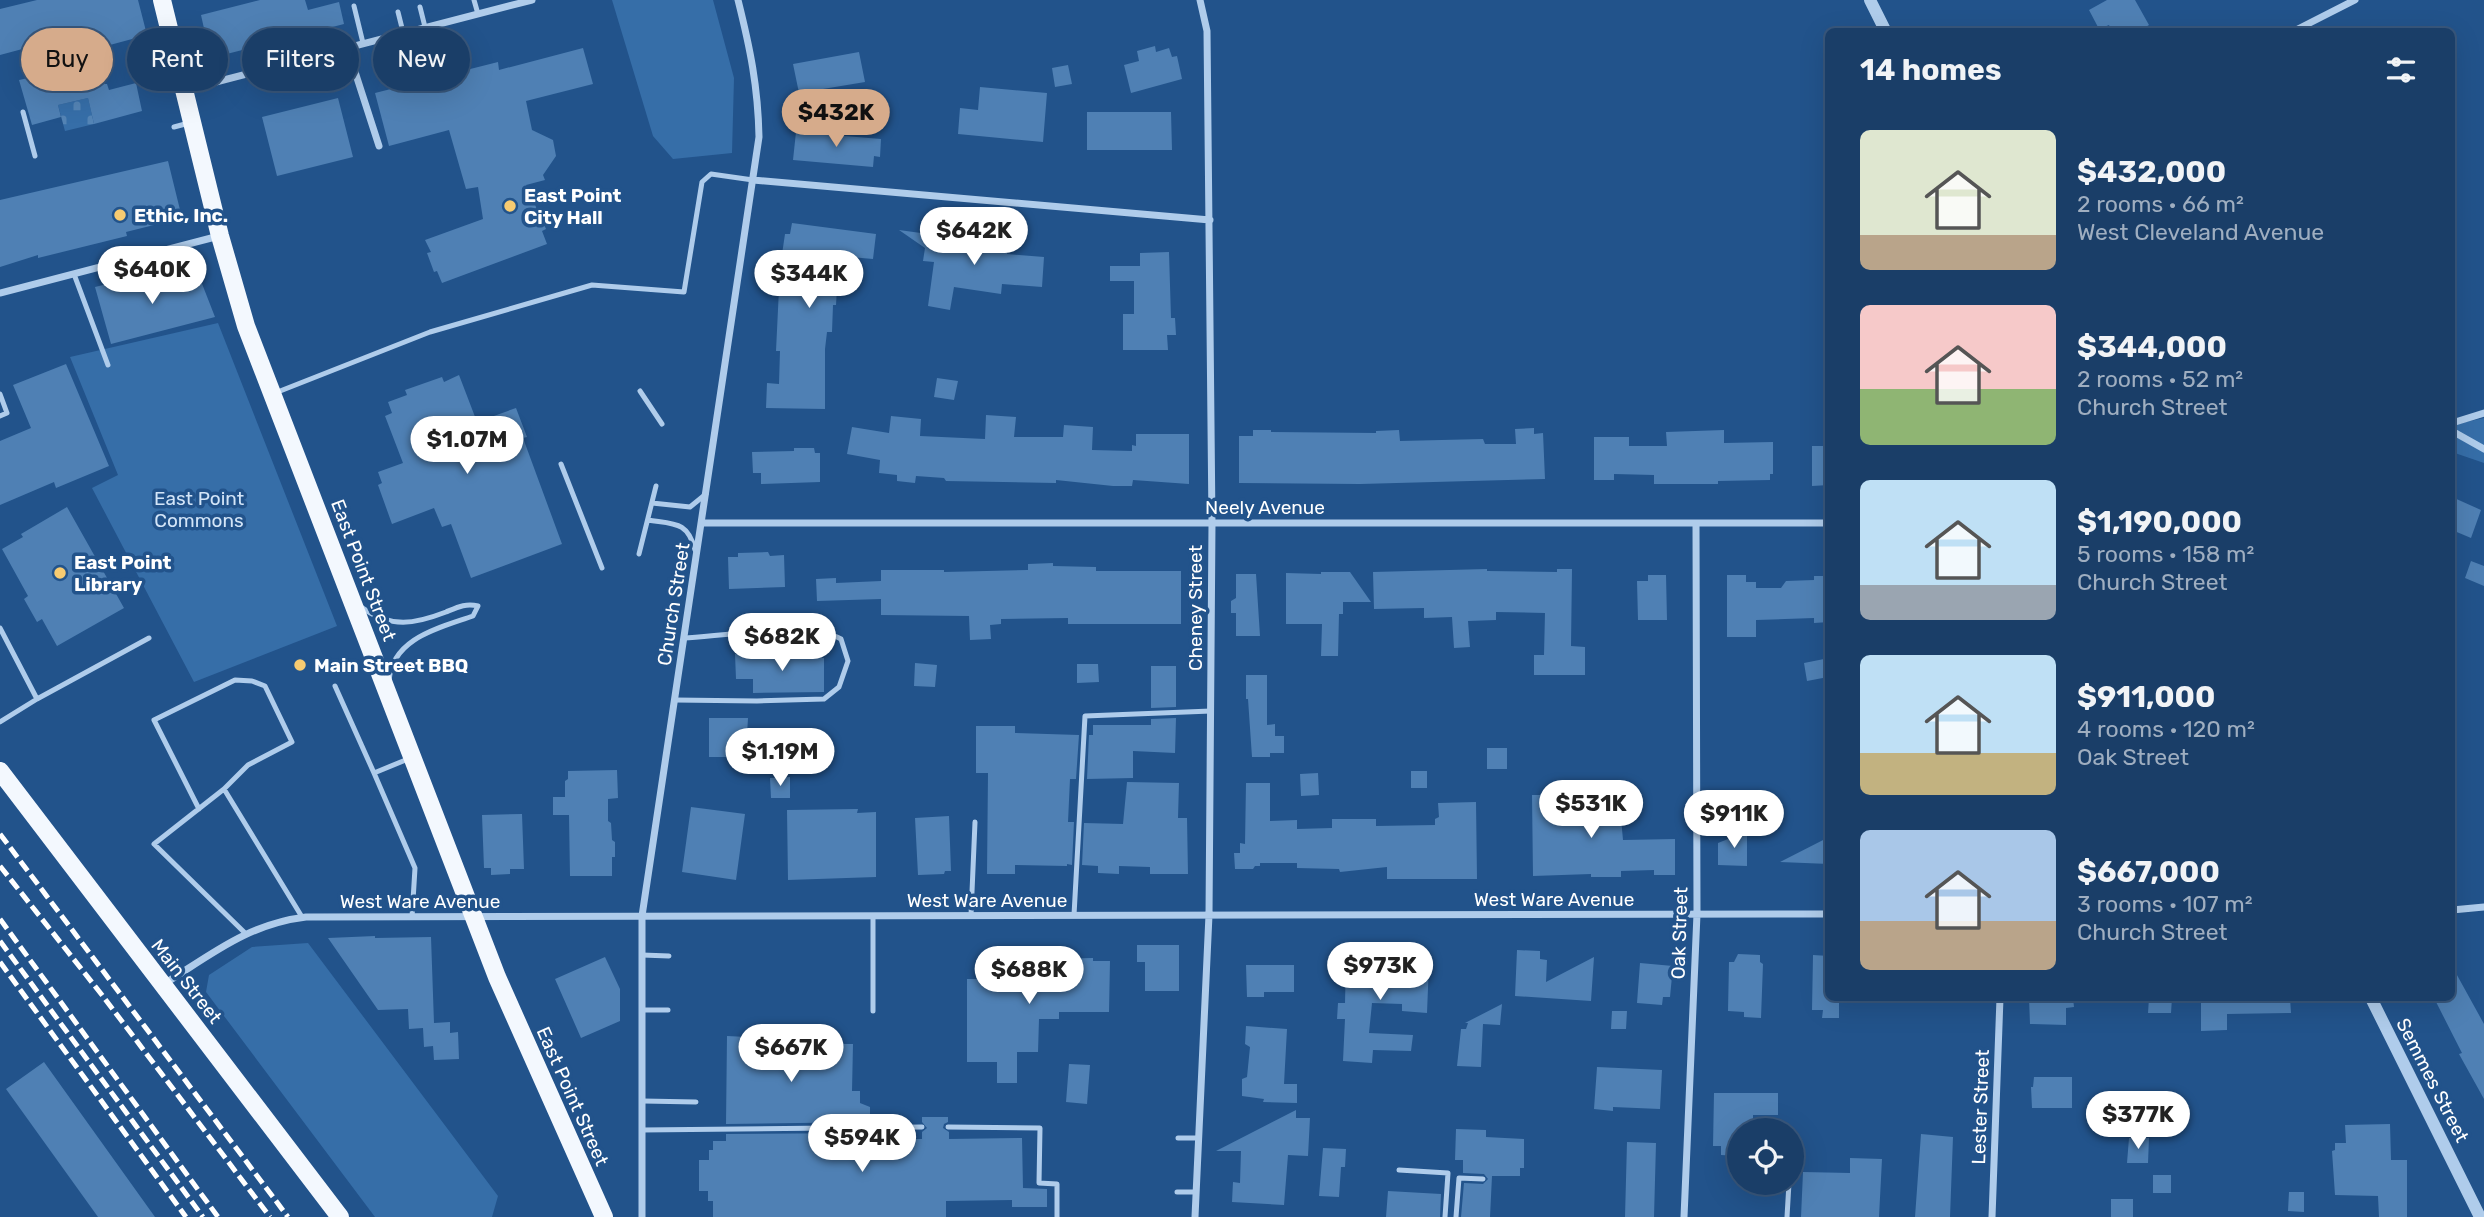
<!DOCTYPE html>
<html lang="en">
<head>
<meta charset="utf-8">
<style>
	body { margin:0; font-family:Rubik,sans-serif; background:#23456e; color:#f1f3f6; height:100vh; display:flex; flex-direction:column; font-size:26px; white-space:nowrap }
	* { box-sizing:border-box; margin:0 }
	p { font-size:23px; color:#9faec0 }
	.icon { flex:none; width:38px; height:38px; fill:none; stroke:currentColor; stroke-width:2; stroke-linecap:round; stroke-linejoin:round }
	.map { position:relative; flex:1; overflow:hidden }
	.drawer { position:absolute; left:1825px; top:28px; width:630px; height:973px; display:flex; flex-direction:column; background:#1a3e68; border-radius:10px; box-shadow:0 7px 28px #0002,0 0 0 2px #38577c }
	.drawer>* { flex:none }
	.banner { position:absolute; left:21px; top:28px; width:665px; height:63px; display:flex; gap:14px }
	.buttons { position:absolute; left:1727px; top:1118px; display:grid; gap:14px }
	.buttons a { display:grid; place-items:center; width:77px; height:77px; border-radius:50%; background:#1a3e68; box-shadow:0 7px 28px #0002,0 0 0 2px #38577c; font-size:35px }
	.price { position:absolute; translate:-50% -60px; padding:0 16px; border-radius:24px; background:#fff; color:#222; font-size:23px; line-height:46px; filter:drop-shadow(0 2px 4px #0008) }
	.price::after { content:''; position:absolute; left:50%; top:42px; width:21px; height:16px; margin-left:-10px; background:inherit; clip-path:polygon(0 0,100% 0,50% 100%) }
	.price.current { background:#d6ab8b; color:#111 }
	ul { padding:0; list-style:none }
	li { display:flex; align-items:center; gap:21px; height:175px; padding:0 35px }
	li span { display:grid; place-items:center; flex:none; width:196px; height:140px; border-radius:10px; color:#555 }
	li>.icon { margin-inline-start:auto }
	span .icon { width:84px; height:84px; fill:#fffc; stroke-width:1 }
	li b { font-size:30px }
	h2 { display:flex; justify-content:space-between; align-items:center; height:84px; padding:0 35px; font-size:30px }
	.tag { padding:0 24px; border-radius:32px; background:#1a3e68; box-shadow:0 7px 28px #0002,0 0 0 2px #38577c; font-size:24px; line-height:63px }
	.tag.current { background:#d6ab8b; color:#111 }
	.map>svg:first-child { display:block }
	.green { fill:#366ea8 }
	.cemetery { fill:url(#cemetery-stones) }
	.building { fill:#4f80b4 }
	.lines { fill:none; stroke-linecap:round; stroke-linejoin:round }
	.service { stroke:#afcceb; stroke-width:5 }
	.minor { stroke:#afcceb; stroke-width:7 }
	.tertiary { stroke:#afcceb; stroke-width:12 }
	.primary { stroke:#f3f8fe; stroke-width:18 }
	.rail { stroke:#fff; stroke-width:5; stroke-dasharray:12 5; stroke-linecap:butt }
	.poi-dot { fill:#f7cb71; stroke:#22538b; stroke-width:2.5 }
	.labels { text-anchor:middle; stroke-width:7; stroke-linejoin:round; paint-order:stroke }
	.poi-label { font-size:19px; font-weight:bold; fill:#fff; stroke:#22538b; text-anchor:start }
	.park-label { font-size:19px; fill:#d3e5f8; stroke:#22538b }
	.street-label { font-size:19px; fill:#fff; stroke:#22538b }
</style>
</head>
<body>
<div class="map">
<svg width="2484" height="1217" viewBox="0 0 2484 1217">
	<defs>
		<pattern id="cemetery-stones" width="16" height="16" patternUnits="userSpaceOnUse" patternTransform="scale(1.75)"><rect width="16" height="16" fill="#366ea8"/><path d="M2 7V4a2 2 0 0 1 4 0v3zM10 15v-3a2 2 0 0 1 4 0v3z" fill="#5484b5"/></pattern>
	</defs>
	<rect width="100%" height="100%" fill="#22538b"/>
	<path class="green" d="M612 0H713L734 78 732 153 673 159 653 136Z
		M218 323 337 626 194 682 92 488 118 475 70 357Z
		M2484 418V463L2452 452V425Z
		M308 943 498 1196 492 1217H375L206 992 209 975 252 947Z"/>
	<path class="cemetery" d="M88 98 94 124 65 131 58 105Z"/>
	<path class="building" d="M37 0H138L147 35 95 49 105 84H107L109 90 136 83 142 111 94 124 88 98 58 105 61 117 32 125 19 80 64 70 56 40 0 55V9Z
		M260 0H305L308 10 339 2 344 24 215 57 209 32 205 33 201 15Z
		M2107 0H2135L2149 25 2137 32H2112L2109 25 2099 29 2089 10Z
		M1155 46 1156 52 1169 48 1172 57 1177 56 1182 79 1131 93 1124 65 1139 61 1137 51Z
		M583 48 593 84 526 101 532 130 553 140 556 156 543 175 545 180 526 185 546 229 542 231 547 244 442 283 437 271 434 272 427 253 431 252 425 240 483 219 478 187 466 189 449 130 389 146 375 93 498 62 499 70Z
		M859 52 865 82 799 93 793 64Z
		M1068 65 1072 84 1055 87 1052 68Z
		M980 87 1047 93 1043 142 958 134 960 108 978 110Z
		M338 98 353 157 277 176 262 117Z
		M1087 112H1171L1172 150H1087Z
		M796 132 881 139 880 157 874 156 873 167 793 160Z
		M168 161 182 218 126 232 127 236 38 258V255L0 267V200Z
		M792 223 876 234 873 259 839 256 836 305H833L832 332H827L825 349V409L766 408 767 383 779 384 780 351H776L780 268 785 234H790Z
		M899 230 1008 245 1007 254 1044 257 1042 287 1002 284 1001 294 954 287 950 310 928 306 934 262 923 261 925 248Z
		M1169 252 1171 318H1175L1176 335H1167L1168 350H1123V314H1134V281H1110V266H1140V253Z
		M191 272 199 276 215 317 111 344 95 287 131 278 134 287Z
		M66 364 109 466 56 488 54 482 0 505V441L31 428 13 385Z
		M459 375 477 422 516 408 527 437 523 438 562 544 471 578 451 524 442 527 434 508 392 524 378 485 382 483 378 472 403 463 385 416 392 413 388 402 407 395 405 390 442 377 444 382Z
		M937 378 958 381 954 400 934 397Z
		M986 415 1016 417 1014 437H1063L1064 425 1093 427 1092 450 1132 451V445L1136 446V434H1189V484L1133 480 1132 486H1113L1056 480V483L946 481 944 478 916 476 915 483 897 481V475L879 473 880 460 847 454 852 427 889 433 891 416 921 419 920 436 985 439Z
		M1534 428V434L1543 433 1545 479 1360 484 1239 483V436H1253V430H1271V432L1376 433V431L1399 430 1400 441 1483 439 1485 444H1516L1515 429Z
		M1724 430V443L1773 442V474H1770V480L1718 481V484H1654V475L1614 474V480H1594V437H1629V446H1667L1666 432Z
		M1812 446H1829V485L1812 486Z
		M794 448H814L815 453H820V482L761 484V473H753L752 452 794 451Z
		M2452 497 2481 510 2471 538 2452 530Z
		M67 507 124 608 57 646 42 619 37 622 24 599 28 596 2 549 23 537 21 534Z
		M768 552 770 556 784 555 785 587 729 589 728 557H738V553Z
		M2471 561 2484 566V586L2465 578Z
		M1053 563V566L1096 567V571H1181V624H1068V618L1001 619V624L990 625 991 639 970 640 969 616 881 615V599L817 601 816 579 836 578V583L881 581V570H944V572L1028 570V564Z
		M1487 569V571L1557 572V569H1572L1571 646 1585 647V675H1534V655H1544L1545 613 1496 612V620L1468 621 1470 647 1454 648 1452 617 1424 618V608L1374 609 1373 572Z
		M1321 572H1350L1371 602H1343V614H1339L1338 656H1321L1322 624H1286V573L1321 574Z
		M1236 574H1256L1260 636H1236V613H1231V601L1236 598Z
		M1648 575H1666L1667 620H1638L1637 581H1648Z
		M1727 575H1746V582H1756V588H1781L1786 581 1814 580V576H1829V622L1814 623V618L1756 620V637H1727Z
		M735 654 824 658V692L753 693V679H736Z
		M1824 659 1828 677 1807 681 1804 663Z
		M915 663 937 665 935 687 914 686Z
		M1077 664H1098L1099 682 1077 683Z
		M1151 666H1176V707L1151 708Z
		M1246 675H1267V725L1275 724V736H1284V753H1270V757H1252L1248 699H1246Z
		M709 718H748L747 735 743 738V757H709Z
		M1176 718 1175 753 1133 751V778L1087 779 1089 735H1093V725H1151V719Z
		M976 726H1015V733L1079 735 1076 779H1070L1068 822H1074L1072 865 1067 864V866L1015 865V874H987L988 773H976Z
		M1487 748H1507V769H1487Z
		M617 770 618 798 608 799V821L611 823 612 840 615 842V857H612V876H570L569 815H553V797H565V781L568 779V771Z
		M1411 771H1427V788H1411Z
		M1318 773 1319 795 1301 796 1300 774Z
		M790 777V798H771L770 778Z
		M1127 782 1179 783 1178 818H1187L1188 874H1150V867L1119 866V874L1098 873V866L1082 865 1084 823 1123 824Z
		M1246 783H1270V821L1297 820V829L1332 828V819H1376V826L1435 825V819L1439 817 1438 803 1476 802 1477 879H1387V867L1340 872 1339 869 1297 868V863H1260V866H1255L1253 869H1235L1234 853H1240V843L1245 844Z
		M1532 795H1553V798L1619 796 1623 840 1675 839V875H1654V870L1621 871V877H1591V874L1533 876Z
		M691 807 745 814 736 880 682 872Z
		M858 809 857 813 876 812V877L788 880 787 810Z
		M522 814 524 869H510V874L491 875V868H484L482 815Z
		M949 816 951 871H945L944 874 918 875 915 818Z
		M1728 833H1747V866L1718 865V843L1728 839Z
		M1829 837V864L1780 862Z
		M375 936V938L431 937 434 1023 450 1022V1033L458 1032 459 1059 434 1060 433 1046 424 1047 423 1028 409 1029 408 1009 378 1010 328 938Z
		M1137 945H1179V991H1145V962H1137Z
		M1517 950 1540 951V959L1547 960 1546 982 1594 957 1591 1001 1515 996Z
		M1738 954 1760 955V962L1763 964 1761 1018 1744 1017V1012L1728 1011 1729 962H1734Z
		M1406 955 1425 956 1424 963H1429L1427 1013 1402 1011V1004L1372 1003 1369 1033 1413 1035 1411 1051 1373 1050 1372 1063 1343 1061 1345 1019H1337L1338 1003H1345L1346 958 1406 959Z
		M1813 955 1829 956V998H1839V1018H1822L1823 1010H1812Z
		M1049 956 1048 959 1093 958V961H1110L1109 1012H1059V1019H1039L1038 1052H1017V1083H997V1062H967V979H991V966L1027 967V957Z
		M605 957 620 989V1021L581 1038 555 979Z
		M1640 963 1673 966 1670 997H1663L1662 1005 1637 1003Z
		M1246 965H1294V992H1264V997H1247Z
		M2452 966 2484 1024V1099L2459 1054 2462 1053 2434 998H2452Z
		M2029 998H2073L2074 1007 2066 1008V1025L2030 1024Z
		M2149 998H2172L2171 1013H2148Z
		M2201 998H2290L2291 1013 2227 1014V1030L2201 1031Z
		M1502 1004 1500 1025 1483 1024 1481 1067 1457 1066 1461 1029H1466L1468 1023H1465Z
		M1612 1011H1627L1626 1029H1611Z
		M1246 1026 1287 1029 1284 1084H1297V1103L1263 1102 1264 1099 1242 1096V1079L1247 1077 1250 1047 1245 1044Z
		M727 1036 747 1037V1043L853 1044 852 1091H860V1103L870 1107V1122L726 1124Z
		M44 1062 155 1217H98L6 1089Z
		M1069 1064 1090 1065 1087 1104 1066 1102Z
		M1597 1067 1662 1070 1660 1109 1613 1107V1111L1594 1109Z
		M2034 1077H2072V1108H2032L2031 1087H2033Z
		M1714 1093H1778V1115H1753V1130H1740V1156L1721 1155V1146H1713Z
		M1296 1110V1118H1310L1308 1156 1288 1155 1284 1205 1232 1202 1233 1182 1240 1183 1241 1151H1216Z
		M922 1117H948V1122L944 1124 943 1128 949 1132V1139L1022 1138 1023 1188 1047 1189V1207H1012V1200L946 1201V1217H713V1201H708V1191H699V1160H709V1150H713V1141H726V1134L870 1133V1139H922V1132L927 1128 922 1122Z
		M2390 1124 2391 1160H2407V1217H2379L2378 1196 2335 1195 2332 1151 2335 1150V1143H2346L2345 1125Z
		M1456 1129 1486 1130V1137L1524 1139V1168H1520V1176H1492L1490 1217H1461L1464 1183 1483 1184 1488 1179 1484 1174 1463 1173V1160H1455Z
		M1921 1134 1953 1137 1950 1217H1915Z
		M2129 1138H2149L2148 1163H2127Z
		M1627 1142 1656 1143 1654 1217H1625Z
		M1323 1148 1346 1149 1345 1167H1341L1339 1197 1319 1196Z
		M1850 1158 1882 1159 1879 1217H1801L1803 1172 1850 1173Z
		M2153 1175H2171V1193H2153Z
		M1388 1191 1441 1194 1440 1217H1386Z
		M2289 1192H2304V1212L2288 1211Z
		M2111 1199H2133V1217H2111Z"/>
	<g class="lines">
		<path class="service" d="M474 0 478 14
			M354 6 363 43
			M420 7 425 27
			M398 12 403 32
			M23 112 35 156
			M174 127 189 123
			M74 274 108 365
			M640 391 662 424
			M275 393 430 332 592 285 684 292 702 182 711 174 753 180
			M0 394 7 413 0 416
			M561 464 602 568
			M652 503 690 507 706 494
			M648 520C674 524 688 521 695 550
			M639 554 656 486
			M361 607C391 629 415 624 446 612 458 607 466 603 478 606L473 616C439 628 392 638 389 681
			M0 628 37 699
			M335 686 374 773
			M675 700 757 701 824 699 839 687 848 661 841 639C811 622 721 636 684 638
			M0 722 37 699 149 638
			M408 759 374 773 415 868 412 917
			M199 809 154 720 235 680 252 681 265 686 292 742 248 765 224 789
			M971 915 975 822
			M1074 915 1085 716 1211 711
			M245 933 154 844 224 789 302 917
			M642 955 669 956
			M642 1010H668
			M873 1011V916
			M643 1101 696 1102
			M948 1127 1040 1128 1039 1183 1057 1184V1217
			M642 1130 922 1127
			M1178 1138H1198
			M1399 1170 1448 1173 1445 1217
			M1177 1192H1196
			M1456 1217 1459 1178 1483 1179
			M1787 1217 1789 1183"/>
		<path class="minor" d="M2292 32 2355 0
			M347 47 379 146
			M185 90 532 0
			M753 180 1210 220
			M0 293 219 236
			M2452 423 2484 413
			M2452 431 2484 449
			M701 523H1829
			M2452 910 2484 907
			M164 984C212 954 248 924 306 917L1829 914
			M642 1217V916L759 137C758 86 750 48 738 0
			M1195 1217 1209 915 1212 523 1207 31 1200 0
			M1684 1217 1697 914 1696 523
			M1992 1217 2000 998"/>
		<path class="tertiary" d="M1870 0 1886 32
			M2371 998 2480 1217"/>
		<path class="primary" d="M162 0 220 236 246 326 497 977 604 1217
			M0 771 340 1217"/>
		<path class="rail" d="M0 834 288 1217
			M0 866 102 995 270 1217
			M0 919 218 1217
			M0 941 203 1217
			M0 962 186 1217"/>
	</g>
	<g class="poi-dot">
		<circle cx="510" cy="206" r="7"/>
		<circle cx="120" cy="215" r="7"/>
		<circle cx="60" cy="573" r="7"/>
		<circle cx="300" cy="665" r="7"/>
	</g>
	<g class="labels">
		<g class="poi-label">
			<text x="524" y="202">East Point<tspan x="524" dy="22">City Hall</tspan></text>
			<text x="134" y="222">Ethic, Inc.</text>
			<text x="74" y="569">East Point<tspan x="74" dy="22">Library</tspan></text>
			<text x="314" y="672">Main Street BBQ</text>
		</g>
		<g class="park-label">
			<text x="199" y="505">East Point<tspan x="199" dy="22">Commons</tspan></text>
		</g>
		<g class="street-label">
			<text x="1265" y="514">Neely Avenue</text>
			<text transform="translate(364 570) rotate(69)" y="7">East Point Street</text>
			<text transform="translate(673 604) rotate(-81)" y="7">Church Street</text>
			<text transform="translate(1195 608) rotate(-90)" y="7">Cheney Street</text>
			<text x="1554" y="906">West Ware Avenue</text>
			<text x="987" y="907">West Ware Avenue</text>
			<text x="420" y="908">West Ware Avenue</text>
			<text transform="translate(1679 933) rotate(-88)" y="7">Oak Street</text>
			<text transform="translate(187 981) rotate(52)" y="7">Main Street</text>
			<text transform="translate(2433 1080) rotate(63)" y="7">Semmes Street</text>
			<text transform="translate(573 1096) rotate(66)" y="7">East Point Street</text>
			<text transform="translate(1980 1107) rotate(-88)" y="7">Lester Street</text>
		</g>
	</g>
</svg>
<div class="buttons">
<a><svg class="icon" aria-label="locate" viewBox="0 0 24 24"><circle cx="12" cy="12" r="6"/><path d="M12 2v4M12 18v4M2 12h4M18 12h4"/></svg></a>
</div>
<b class="price current" style="left:836px;top:149px">$432K</b>
<b class="price" style="left:974px;top:267px">$642K</b>
<b class="price" style="left:152px;top:306px">$640K</b>
<b class="price" style="left:809px;top:310px">$344K</b>
<b class="price" style="left:467px;top:476px">$1.07M</b>
<b class="price" style="left:782px;top:673px">$682K</b>
<b class="price" style="left:780px;top:788px">$1.19M</b>
<b class="price" style="left:1591px;top:840px">$531K</b>
<b class="price" style="left:1734px;top:850px">$911K</b>
<b class="price" style="left:1380px;top:1002px">$973K</b>
<b class="price" style="left:1029px;top:1006px">$688K</b>
<b class="price" style="left:791px;top:1084px">$667K</b>
<b class="price" style="left:2138px;top:1151px">$377K</b>
<b class="price" style="left:862px;top:1174px">$594K</b>
<div class="banner">
<a class="tag current">Buy</a>
<a class="tag">Rent</a>
<a class="tag">Filters</a>
<a class="tag">New</a>
</div>
<section class="drawer">
<h2>14 homes<svg class="icon" aria-label="filters" viewBox="0 0 24 24"><path d="M4 7h16M4 17h16"/><circle cx="9" cy="7" r="2"/><circle cx="15" cy="17" r="2"/></svg></h2>
<ul>
<li><span style="background:linear-gradient(#dfe7d0 75%,#b9a48a 0)"><svg class="icon" aria-label="home" viewBox="0 0 24 24"><path d="M3 11l9-7 9 7M6 9v11h12V9"/></svg></span><div><b>$432,000</b><p>2 rooms · 66 m²</p><p>West Cleveland Avenue</p></div></li>
<li><span style="background:linear-gradient(#f6c9c9 60%,#8fb573 0)"><svg class="icon" aria-label="home" viewBox="0 0 24 24"><path d="M3 11l9-7 9 7M6 9v11h12V9"/></svg></span><div><b>$344,000</b><p>2 rooms · 52 m²</p><p>Church Street</p></div></li>
<li><span style="background:linear-gradient(#bfe0f5 75%,#9aa5b1 0)"><svg class="icon" aria-label="home" viewBox="0 0 24 24"><path d="M3 11l9-7 9 7M6 9v11h12V9"/></svg></span><div><b>$1,190,000</b><p>5 rooms · 158 m²</p><p>Church Street</p></div></li>
<li><span style="background:linear-gradient(#bfe0f5 70%,#c2b280 0)"><svg class="icon" aria-label="home" viewBox="0 0 24 24"><path d="M3 11l9-7 9 7M6 9v11h12V9"/></svg></span><div><b>$911,000</b><p>4 rooms · 120 m²</p><p>Oak Street</p></div></li>
<li><span style="background:linear-gradient(#a9c7e8 65%,#b9a48a 0)"><svg class="icon" aria-label="home" viewBox="0 0 24 24"><path d="M3 11l9-7 9 7M6 9v11h12V9"/></svg></span><div><b>$667,000</b><p>3 rooms · 107 m²</p><p>Church Street</p></div></li>
</ul>
</section>
</div>
</body>
</html>
